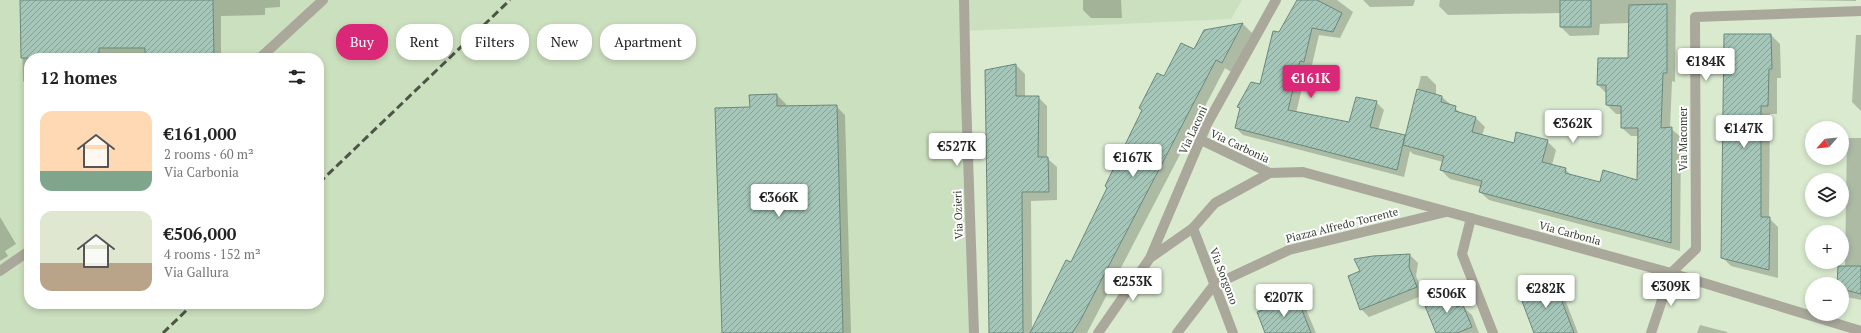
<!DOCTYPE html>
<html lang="en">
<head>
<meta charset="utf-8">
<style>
	body { margin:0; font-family:"PT Serif",serif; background:#f6f6f6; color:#222; height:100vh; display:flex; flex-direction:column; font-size:15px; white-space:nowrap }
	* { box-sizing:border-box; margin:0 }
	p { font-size:13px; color:#767676 }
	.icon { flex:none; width:22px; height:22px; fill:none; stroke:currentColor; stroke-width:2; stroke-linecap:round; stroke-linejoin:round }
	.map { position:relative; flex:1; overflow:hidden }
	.sheet { position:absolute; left:24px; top:53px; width:300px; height:256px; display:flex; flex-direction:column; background:#fff; border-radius:16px; box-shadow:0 2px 6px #0003 }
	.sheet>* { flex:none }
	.top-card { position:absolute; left:336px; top:24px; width:380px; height:36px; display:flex; gap:8px }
	.needle { width:26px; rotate:243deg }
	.tools { position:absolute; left:1805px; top:121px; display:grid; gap:8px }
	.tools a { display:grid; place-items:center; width:44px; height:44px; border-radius:50%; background:#fff; box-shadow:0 2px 6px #0003; font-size:20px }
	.price { position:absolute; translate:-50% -34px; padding:0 9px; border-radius:4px; background:#fff; color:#222; font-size:13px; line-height:26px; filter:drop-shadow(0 1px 2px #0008) }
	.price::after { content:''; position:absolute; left:50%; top:24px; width:12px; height:9px; margin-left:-6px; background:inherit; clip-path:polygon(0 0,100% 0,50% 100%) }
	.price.selected { background:#db2777; color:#fff }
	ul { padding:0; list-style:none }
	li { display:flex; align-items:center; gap:12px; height:100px; padding:0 16px }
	li span { display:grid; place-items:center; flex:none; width:112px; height:80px; border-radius:12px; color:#555 }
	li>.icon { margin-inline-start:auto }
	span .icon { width:48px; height:48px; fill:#fffc; stroke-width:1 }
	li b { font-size:17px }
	h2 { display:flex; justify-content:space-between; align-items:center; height:48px; padding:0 16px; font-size:17px }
	.pill { padding:0 14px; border-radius:16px; background:#fff; box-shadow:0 2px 6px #0003; font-size:14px; line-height:36px }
	.pill.selected { background:#db2777; color:#fff }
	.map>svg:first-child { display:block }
	.built { fill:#cbe0be; fill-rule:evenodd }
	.shadow { fill:#0003 }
	.building { fill:url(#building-hatch); stroke:#69897c }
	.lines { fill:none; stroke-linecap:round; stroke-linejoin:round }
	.pedestrian { stroke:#aaa89b; stroke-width:10 }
	.minor { stroke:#aaa89b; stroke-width:10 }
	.tertiary { stroke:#aaa89b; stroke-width:10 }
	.rail { stroke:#4d5548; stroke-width:3; stroke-dasharray:8 4; stroke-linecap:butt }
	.labels { text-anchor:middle; stroke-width:4; stroke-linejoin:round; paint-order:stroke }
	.street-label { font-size:11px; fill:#383f34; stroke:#fff }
</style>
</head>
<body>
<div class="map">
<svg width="1861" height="333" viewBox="0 0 1861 333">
	<defs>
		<pattern id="building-hatch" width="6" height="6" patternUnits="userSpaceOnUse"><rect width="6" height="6" fill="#a5c6b9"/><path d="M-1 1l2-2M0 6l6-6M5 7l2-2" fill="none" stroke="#87a297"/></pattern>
	</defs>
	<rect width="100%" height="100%" fill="#d9eacf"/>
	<path class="built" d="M0 0H1242L1231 19 965 31 974 333H0ZM29 58H319V304H29Z"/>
	<path class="shadow" d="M21 0H280V7L265 8V15L221 16V58H146V55L107 56V58H29V87L23 81Z
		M1083 0H1121L1122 18H1091L1083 10Z
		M1299 0H1337L1353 12 1340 38 1319 35 1311 69 1307 68 1296 113 1350 124 1376 102 1384 110 1378 130 1406 137 1421 76H1427L1436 85V95L1442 97 1463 115 1476 118 1485 127 1482 135 1514 144 1547 141 1556 150 1552 165 1565 169 1572 176 1600 183 1638 181 1639 136H1631L1622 128V114H1616L1607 105V94L1598 85 1629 59V23L1600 24 1599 35 1570 36 1561 27V13L1448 15 1439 6 1440 0H1676L1675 82 1672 81 1670 128 1681 137 1680 251 1489 200 1480 192 1481 187 1450 179 1441 170 1443 162 1413 154 1410 151 1404 177 1243 135 1236 128 1241 110 1238 107 1260 85 1280 33Z
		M1363 0H1415L1413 6 1370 7Z
		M1792 0H1856V1Z
		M1243 24 1252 33 1231 72 1225 68 1087 333H990L1016 65 1025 74V97H1038L1047 106V158L1057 167V200L1031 201 1032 331 1071 263 1164 78 1195 51 1205 31Z
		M1771 35 1780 44 1781 78H1777V114H1770L1769 218 1778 227V278L1731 266 1722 257Z
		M1856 35H1861V111L1852 102Z
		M777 95 786 104V107L836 106 845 115 851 333H723L751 108Z
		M1847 138H1861V300L1847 297 1842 291V284H1838L1845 267Z
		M0 217 16 244 5 251 8 256 0 261Z
		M1410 255 1418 263 1416 276 1424 295 1369 317 1361 309 1362 272 1373 257Z
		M1553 281 1561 289 1578 333H1535Z
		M1450 291 1459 300 1462 306 1472 315 1479 333H1437Z
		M1296 298 1305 307 1316 333H1267Z
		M1700 325 1727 332 1728 333H1697Z"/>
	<path class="building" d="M20 0H213L214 58H145V48H99V58H21Z
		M1297 0H1317L1342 13 1333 32 1312 28 1304 62 1300 61 1288 110 1349 122 1356 97 1377 101 1370 127 1405 135 1397 170 1235 128 1240 108 1237 107 1251 82 1260 84 1273 31 1279 32Z
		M1560 0H1591V27H1560Z
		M1667 4V73H1663L1661 128 1672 127 1671 243 1479 192 1482 181 1440 170 1444 156 1403 145 1417 89 1442 96 1441 102 1456 106 1455 111 1476 117 1472 132 1514 143 1516 132 1548 140 1542 162 1566 168 1565 173 1600 182 1603 170 1637 180 1638 128H1621V106L1606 105V85H1597L1598 58H1628L1629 5Z
		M1243 23 1222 63 1216 60 1080 321 1072 333H1030L1066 260 1071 262 1107 188 1105 186 1142 110 1139 108 1157 73 1164 76 1181 43 1194 49 1204 30Z
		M1724 34H1771L1772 69H1769L1768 106H1761V217H1770L1769 270 1721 258Z
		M1016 64V96H1039L1038 157H1048L1049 192H1022L1023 333H989L985 70Z
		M777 94V106L837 105 843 333H722L715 108 750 107 749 95Z
		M1410 254 1409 267 1417 287 1360 310 1348 276 1360 271 1354 259 1373 256Z
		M1838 266H1861V294L1842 289V284H1837Z
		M1554 280 1574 333H1534L1519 293 1536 282Z
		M1450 290 1457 307 1463 305 1472 327 1457 333H1436L1423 301Z
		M1297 297 1311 333H1265L1257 312Z"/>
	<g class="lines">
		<path class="pedestrian" d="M1177 333 1214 285 1289 250 1446 212"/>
		<path class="minor" d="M964 0 966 98 974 333
			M260 58 323 0
			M1471 218 1462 254 1493 333
			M1193 228 1233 333
			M0 271 29 251
			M1651 333 1671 273 1696 249 1695 17 1861 11"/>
		<path class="tertiary" d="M1201 140 1270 173
			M1150 258 1193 228 1215 203 1270 173 1303 172 1671 273 1861 331
			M1098 333 1150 258 1207 124 1276 0"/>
		<path class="rail" d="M319 183 510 0
			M163 333 193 304"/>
	</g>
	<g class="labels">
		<g class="street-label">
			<text transform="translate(1193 130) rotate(-65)" y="4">Via Laconi</text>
			<text transform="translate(1683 139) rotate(-90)" y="4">Via Macomer</text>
			<text transform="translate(1240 146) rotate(25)" y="4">Via Carbonia</text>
			<text transform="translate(958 215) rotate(-92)" y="4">Via Ozieri</text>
			<text transform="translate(1342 225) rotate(-14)" y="4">Piazza Alfredo Torrente</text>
			<text transform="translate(1570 233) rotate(15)" y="4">Via Carbonia</text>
			<text transform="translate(1224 276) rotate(69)" y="4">Via Sorgono</text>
		</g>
	</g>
</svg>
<div class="tools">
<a><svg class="needle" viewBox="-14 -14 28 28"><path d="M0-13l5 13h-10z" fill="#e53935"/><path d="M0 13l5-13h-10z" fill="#767676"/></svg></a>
<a><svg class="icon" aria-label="layers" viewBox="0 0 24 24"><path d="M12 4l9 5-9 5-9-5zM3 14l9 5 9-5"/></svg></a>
<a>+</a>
<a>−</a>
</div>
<b class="price" style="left:1706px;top:82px">€184K</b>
<b class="price selected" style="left:1311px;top:99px">€161K</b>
<b class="price" style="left:1573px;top:144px">€362K</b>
<b class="price" style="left:1744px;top:149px">€147K</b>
<b class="price" style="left:957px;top:167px">€527K</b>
<b class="price" style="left:1133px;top:178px">€167K</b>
<b class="price" style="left:779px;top:218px">€366K</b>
<b class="price" style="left:1133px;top:302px">€253K</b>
<b class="price" style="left:1671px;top:307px">€309K</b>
<b class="price" style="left:1546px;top:309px">€282K</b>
<b class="price" style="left:1447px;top:314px">€506K</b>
<b class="price" style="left:1284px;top:318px">€207K</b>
<div class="top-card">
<a class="pill selected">Buy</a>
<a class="pill">Rent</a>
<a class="pill">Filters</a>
<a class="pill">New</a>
<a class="pill">Apartment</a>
</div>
<section class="sheet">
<h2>12 homes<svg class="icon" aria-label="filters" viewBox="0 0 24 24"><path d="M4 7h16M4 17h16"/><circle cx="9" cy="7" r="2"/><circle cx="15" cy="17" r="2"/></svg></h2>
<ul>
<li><span style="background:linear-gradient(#ffd9b3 75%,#7fa58c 0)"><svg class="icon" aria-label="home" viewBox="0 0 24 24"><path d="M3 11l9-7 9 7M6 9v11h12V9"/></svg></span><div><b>€161,000</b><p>2 rooms · 60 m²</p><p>Via Carbonia</p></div></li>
<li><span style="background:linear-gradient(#dfe7d0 65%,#b9a48a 0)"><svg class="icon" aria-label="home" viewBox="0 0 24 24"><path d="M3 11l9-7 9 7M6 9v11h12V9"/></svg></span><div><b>€506,000</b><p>4 rooms · 152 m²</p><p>Via Gallura</p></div></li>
</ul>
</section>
</div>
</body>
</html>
